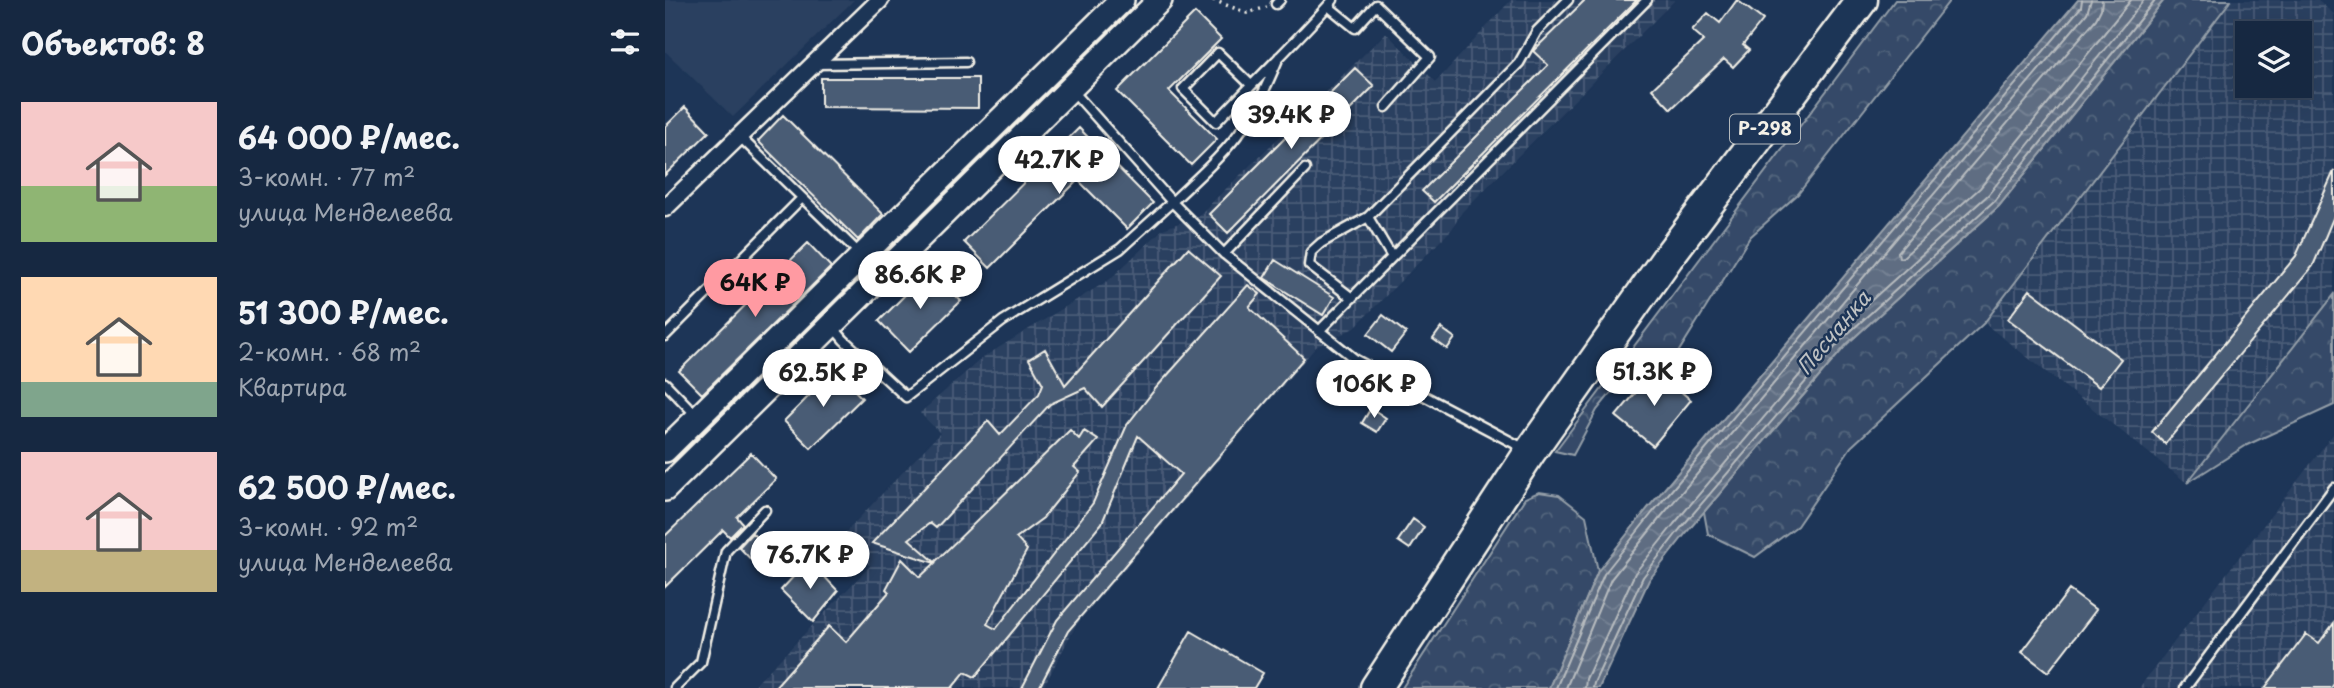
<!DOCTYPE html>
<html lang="ru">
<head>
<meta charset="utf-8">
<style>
	body { margin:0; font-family:"Playpen Sans",sans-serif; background:#1f3048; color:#f1f3f6; height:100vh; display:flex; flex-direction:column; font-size:26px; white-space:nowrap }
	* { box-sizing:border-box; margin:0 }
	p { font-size:23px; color:#9ea6b1 }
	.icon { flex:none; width:38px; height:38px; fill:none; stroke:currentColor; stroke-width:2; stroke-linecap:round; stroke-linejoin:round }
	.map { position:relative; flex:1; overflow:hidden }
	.sheet { display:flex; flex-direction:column; background:#162841; width:665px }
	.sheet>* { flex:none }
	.controls { position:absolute; left:1570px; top:21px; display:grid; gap:14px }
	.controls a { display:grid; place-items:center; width:77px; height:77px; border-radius:0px; background:#162841; box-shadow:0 7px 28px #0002,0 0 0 2px #35445a; font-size:35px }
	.price { position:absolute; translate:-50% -60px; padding:0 16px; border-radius:24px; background:#fff; color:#222; font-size:23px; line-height:46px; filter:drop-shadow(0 2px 4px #0008) }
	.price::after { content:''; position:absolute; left:50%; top:42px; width:21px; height:16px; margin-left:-10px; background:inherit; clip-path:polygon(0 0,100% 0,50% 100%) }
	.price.active { background:#ff9aa2; color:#111 }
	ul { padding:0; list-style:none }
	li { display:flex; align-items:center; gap:21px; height:175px; padding:0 21px }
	li span { display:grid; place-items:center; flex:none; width:196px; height:140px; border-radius:0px; color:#555 }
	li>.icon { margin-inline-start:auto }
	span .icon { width:84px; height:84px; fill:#fffc; stroke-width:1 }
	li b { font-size:30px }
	h2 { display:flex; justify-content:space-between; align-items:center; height:84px; padding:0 21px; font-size:30px }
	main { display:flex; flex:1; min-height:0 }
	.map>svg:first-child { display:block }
	.built { fill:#2a4060 }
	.industrial { fill:url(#industrial-grid); fill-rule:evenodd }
	.forest { fill:url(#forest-crowns); stroke:#949ea8; stroke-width:2 }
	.water { fill:url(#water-waves); stroke:#9aa2ab; stroke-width:2 }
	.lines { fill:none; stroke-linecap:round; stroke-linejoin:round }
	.shore { stroke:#b8bcbf; stroke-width:2 }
	.building { fill:#485b74; stroke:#f4f1e8; stroke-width:2 }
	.lane-casing { stroke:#f4f1e8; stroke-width:13 }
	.street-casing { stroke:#f4f1e8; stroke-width:21 }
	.secondary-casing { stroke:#f4f1e8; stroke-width:28 }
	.highway-casing { stroke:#f4f1e8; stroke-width:35 }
	.path { stroke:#f4f1e8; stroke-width:3.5; stroke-dasharray:2 5; stroke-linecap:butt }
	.lane { stroke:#1d3557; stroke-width:8 }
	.street { stroke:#1d3557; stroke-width:16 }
	.secondary { stroke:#1d3557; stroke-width:23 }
	.highway { stroke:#1d3557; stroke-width:30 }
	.labels { text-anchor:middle; stroke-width:5; stroke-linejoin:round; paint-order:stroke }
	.shield { fill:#1d3557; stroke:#b4b9bc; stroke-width:2 }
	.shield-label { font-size:18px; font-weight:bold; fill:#f4f1e8 }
	.water-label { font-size:21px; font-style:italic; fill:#c0c3c4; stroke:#1d3557 }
</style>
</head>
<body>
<main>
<section class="sheet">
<h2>Объектов: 8<svg class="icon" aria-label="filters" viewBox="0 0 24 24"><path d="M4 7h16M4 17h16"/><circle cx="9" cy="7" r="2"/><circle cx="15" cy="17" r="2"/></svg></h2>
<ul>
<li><span style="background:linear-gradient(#f6c9c9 60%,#8fb573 0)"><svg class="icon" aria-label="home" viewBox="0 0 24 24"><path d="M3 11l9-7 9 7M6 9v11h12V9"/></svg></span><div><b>64 000 ₽/мес.</b><p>3-комн. · 77 m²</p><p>улица Менделеева</p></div></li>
<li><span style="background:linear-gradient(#ffd9b3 75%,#7fa58c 0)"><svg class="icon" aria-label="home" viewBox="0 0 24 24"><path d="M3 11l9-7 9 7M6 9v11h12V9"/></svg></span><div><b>51 300 ₽/мес.</b><p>2-комн. · 68 m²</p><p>Квартира</p></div></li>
<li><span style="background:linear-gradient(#f6c9c9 70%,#c2b280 0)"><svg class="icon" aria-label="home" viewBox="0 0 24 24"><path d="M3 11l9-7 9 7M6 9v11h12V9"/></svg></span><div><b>62 500 ₽/мес.</b><p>3-комн. · 92 m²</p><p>улица Менделеева</p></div></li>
</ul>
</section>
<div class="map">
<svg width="1669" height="688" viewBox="0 0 1669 688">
	<defs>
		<pattern id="industrial-grid" width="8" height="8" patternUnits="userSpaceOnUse" patternTransform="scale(1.75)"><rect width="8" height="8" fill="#2a4060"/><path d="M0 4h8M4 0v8" fill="none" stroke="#4a5c77"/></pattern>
		<pattern id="forest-crowns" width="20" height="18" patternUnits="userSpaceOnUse" patternTransform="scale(1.75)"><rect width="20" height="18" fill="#354a67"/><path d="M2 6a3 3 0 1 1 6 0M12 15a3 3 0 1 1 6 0" fill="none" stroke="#53657d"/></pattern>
		<pattern id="water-waves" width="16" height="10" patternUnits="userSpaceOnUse" patternTransform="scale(1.75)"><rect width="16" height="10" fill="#5e6d82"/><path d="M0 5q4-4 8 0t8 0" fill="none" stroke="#768294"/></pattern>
	</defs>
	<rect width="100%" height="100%" fill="#1d3557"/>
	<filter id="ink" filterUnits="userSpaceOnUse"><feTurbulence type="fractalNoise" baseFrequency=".0143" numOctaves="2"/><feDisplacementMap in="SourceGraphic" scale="14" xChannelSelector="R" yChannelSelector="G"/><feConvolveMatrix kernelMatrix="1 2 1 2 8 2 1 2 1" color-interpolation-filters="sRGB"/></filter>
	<g filter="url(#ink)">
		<path class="built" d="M0 0H189L68 117 0 51Z"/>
		<path class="industrial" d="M846 0H1010L797 212 787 229 689 328 651 347 411 625 378 688H87L205 566 178 535 275 433 255 413 317 358 444 280 498 229 533 216 721 33 771 82Z
			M1566 0H1652L1669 14V295L1522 483 1319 323ZM1582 33H1634V86H1582Z
			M1669 433V688H1474Z"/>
		<path class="forest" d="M1230 0H1285L1133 194 1085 237 1009 359 972 361 932 410 908 455 890 451Z
			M1499 0H1566L1319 323 1186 447 1132 526 1090 557 1043 534 1039 512 1182 344 1334 206Z
			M1669 295V405L1582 445 1522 483Z
			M874 492 894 495 921 516 933 571 884 688H737L860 498Z"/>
		<path class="water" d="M1413 0H1499L1334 206 1182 344 1021 533 984 580 934 688H884L933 571 983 508Z"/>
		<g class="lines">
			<path class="shore" d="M1437 0 1436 9 1431 19 1233 252 1234 258 1238 257 1315 188 1466 0
				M891 688 939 574 988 512 1416 7 1417 0
				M901 688 946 579 995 518 1422 13 1426 0
				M920 688 921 679 970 573 1009 524 1170 333 1323 195 1479 0
				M928 688 929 683 978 577 1015 529 1177 339 1329 201 1490 0"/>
		</g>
		<path class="building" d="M920 0H972L769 202 757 191 883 65 868 51Z
			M1072 0 1098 20 1078 45 1084 50 1068 67 1059 59 1006 109 987 89 1039 40 1027 30 1043 13 1055 23Z
			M530 13 556 39 504 91 552 139 526 165 452 91Z
			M690 68 709 86 563 233 544 214Z
			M156 78H313V108L156 107Z
			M20 107 44 132 0 175V127Z
			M118 115 218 214 193 240 93 141Z
			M414 128 488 203 462 229 413 180 325 268 299 242Z
			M1669 171V216L1648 266 1500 444 1487 432 1631 256Z
			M143 243 166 267 37 394 14 371Z
			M523 248 556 276 437 407 420 388 385 404 271 528 265 523 244 539 270 562 405 430 414 439 419 431 433 440 409 467 415 472 378 518 351 538 362 550 322 624 331 629 428 503 462 425 491 388 583 285 595 294 584 307 639 358 403 631 374 688H357L392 620 516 474 473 436 437 523 310 677 300 672 287 688H109L164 626 181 642 224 592 221 589 237 559 255 577 270 563 207 543 323 421 335 435 374 394 378 384 364 359 380 349 400 385Z
			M610 260 669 297 658 315 599 278Z
			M265 270 296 301 244 352 214 321Z
			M1365 290 1456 359 1434 387 1343 319Z
			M718 315 741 333 726 352 703 334Z
			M776 328 790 338 782 349 768 339Z
			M170 370 197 398 146 448 119 421Z
			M990 370 1026 400 988 446 951 416Z
			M706 408 721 418 712 432 697 423Z
			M86 453 111 479 72 517 78 524 65 537 58 530 0 587V536Z
			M748 519 759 527 745 549 733 541Z
			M87 533 109 555 96 570 74 547Z
			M144 560 173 591 148 622 116 590Z
			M1404 590 1431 610 1383 672 1357 652Z
			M1669 623V684L1666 688H1600L1641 634 1654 643Z
			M526 631 598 673 589 688H493Z"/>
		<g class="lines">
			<defs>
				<path id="lane" d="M611 4 615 0
					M663 6 690 28 711 5 765 57 721 107
					M150 64 301 62
					M586 85 553 53 518 89 551 122C590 81 631 42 668 0
					M407 90 507 202C532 178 560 154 579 126 594 105 604 80 614 57
					M74 136 195 254
					M703 217 727 257
					M559 254 640 169
					M687 298 644 265 646 252 656 243 703 217 854 63 872 31 903 0
					M168 327 179 340 241 397 338 321 455 249 507 202 559 254 691 360 860 449
					M654 331 982 0
					M0 336 137 198
					M0 383 32 416
					M10 688 36 662 61 551 100 510
					M1520 688 1669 488"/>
				<path id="street" d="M0 208 215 0"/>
				<path id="secondary" d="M0 450 457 0
					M0 489 495 0"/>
				<path id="highway" d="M711 688 865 452 1003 257 1197 0"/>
			</defs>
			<use href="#lane" class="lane-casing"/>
			<use href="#street" class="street-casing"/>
			<use href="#secondary" class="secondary-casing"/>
			<use href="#highway" class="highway-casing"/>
			<path class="path" d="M548 0 582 13 602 7"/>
			<use href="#lane" class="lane"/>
			<use href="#street" class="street"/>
			<use href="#secondary" class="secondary"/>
			<use href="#highway" class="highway"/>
		</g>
	</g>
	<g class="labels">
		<rect class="shield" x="1065" y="114.5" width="70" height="29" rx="5"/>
		<g class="shield-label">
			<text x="1100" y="135">Р-298</text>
		</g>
		<g class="water-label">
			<text transform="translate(1169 333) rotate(-50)" y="7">Песчанка</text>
		</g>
	</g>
</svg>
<div class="controls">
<a><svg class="icon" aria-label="layers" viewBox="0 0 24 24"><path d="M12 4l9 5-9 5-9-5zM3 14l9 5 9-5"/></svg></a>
</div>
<b class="price" style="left:626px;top:151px">39.4K ₽</b>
<b class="price" style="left:394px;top:196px">42.7K ₽</b>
<b class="price" style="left:255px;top:311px">86.6K ₽</b>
<b class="price active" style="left:90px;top:319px">64K ₽</b>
<b class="price" style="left:989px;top:408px">51.3K ₽</b>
<b class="price" style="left:158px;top:409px">62.5K ₽</b>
<b class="price" style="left:709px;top:420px">106K ₽</b>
<b class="price" style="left:145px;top:591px">76.7K ₽</b>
</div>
</main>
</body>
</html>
